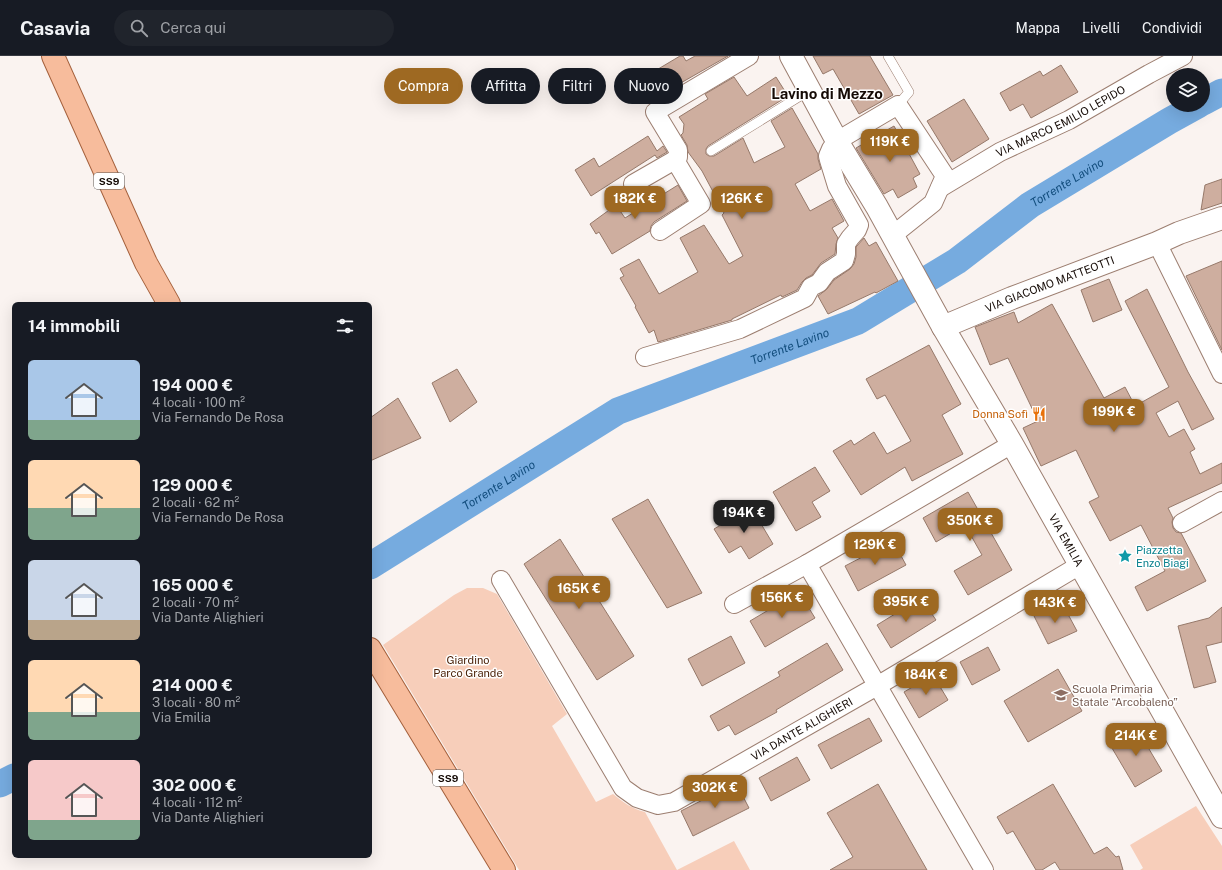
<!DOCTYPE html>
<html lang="it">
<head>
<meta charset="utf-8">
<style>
	body { margin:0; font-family:"Public Sans",sans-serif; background:#20242c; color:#f1f3f6; height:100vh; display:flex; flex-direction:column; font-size:15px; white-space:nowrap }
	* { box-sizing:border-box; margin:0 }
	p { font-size:13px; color:#9ea1a6 }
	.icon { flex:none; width:22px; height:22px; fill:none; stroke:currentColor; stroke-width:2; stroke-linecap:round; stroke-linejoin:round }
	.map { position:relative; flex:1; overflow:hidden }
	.panel { position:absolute; left:12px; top:246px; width:360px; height:556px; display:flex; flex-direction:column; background:#171b24; border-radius:6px; box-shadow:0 4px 16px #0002 }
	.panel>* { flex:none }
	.hud { position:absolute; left:384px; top:12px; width:380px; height:36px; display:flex; gap:8px }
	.controls { position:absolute; left:1166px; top:12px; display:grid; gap:8px }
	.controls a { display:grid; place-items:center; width:44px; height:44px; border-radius:50%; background:#171b24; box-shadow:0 4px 16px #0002; font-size:20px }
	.price { position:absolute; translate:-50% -34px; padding:0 9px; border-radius:8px; background:#9e6922; color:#fff; font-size:13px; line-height:26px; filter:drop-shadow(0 1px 2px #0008) }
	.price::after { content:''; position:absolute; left:50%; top:24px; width:12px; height:9px; margin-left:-6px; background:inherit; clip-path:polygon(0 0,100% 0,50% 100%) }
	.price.active { background:#222; color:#fff }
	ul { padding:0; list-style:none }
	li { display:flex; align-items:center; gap:12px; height:100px; padding:0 16px }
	li span { display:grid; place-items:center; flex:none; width:112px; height:80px; border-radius:6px; color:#555 }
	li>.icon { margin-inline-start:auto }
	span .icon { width:48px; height:48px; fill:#fffc; stroke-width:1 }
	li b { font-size:17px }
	h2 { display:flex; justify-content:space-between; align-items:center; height:48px; padding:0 16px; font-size:17px }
	.chip { padding:0 14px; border-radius:18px; background:#171b24; box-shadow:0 4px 16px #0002; font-size:14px; line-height:36px }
	.chip.active { background:#9e6922; color:#fff }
	header { display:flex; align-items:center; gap:24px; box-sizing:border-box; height:56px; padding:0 20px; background:#171b24; border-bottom:1px solid #363941 }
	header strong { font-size:19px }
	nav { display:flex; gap:22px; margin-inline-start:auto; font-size:14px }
	.search { width:280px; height:36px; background:#20242c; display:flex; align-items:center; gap:10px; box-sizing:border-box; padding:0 14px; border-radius:22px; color:#9ea1a6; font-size:15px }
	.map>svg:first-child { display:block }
	.green { fill:#f7ceba }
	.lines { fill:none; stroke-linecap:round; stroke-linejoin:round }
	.river { stroke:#76abdf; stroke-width:27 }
	.building { fill:#ceae9f; stroke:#96796a }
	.lane-casing { stroke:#9c7e70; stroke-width:10 }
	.street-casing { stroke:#9c7e70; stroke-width:20 }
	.secondary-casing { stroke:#9c7e70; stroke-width:24 }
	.primary-casing { stroke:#a4603c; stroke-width:24 }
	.lane { stroke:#fff; stroke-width:9 }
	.street { stroke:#fff; stroke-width:18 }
	.secondary { stroke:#fff; stroke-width:22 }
	.primary { stroke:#f7bc9c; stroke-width:22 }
	.labels { text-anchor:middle; stroke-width:3; stroke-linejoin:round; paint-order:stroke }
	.shield { fill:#fff; stroke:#5a5450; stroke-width:1 }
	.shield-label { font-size:10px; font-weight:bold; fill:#140a05 }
	.street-label { font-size:11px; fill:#140a05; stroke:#fff }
	.food-label { font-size:11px; fill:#c56008; stroke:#fff; text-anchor:end }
	.culture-label { font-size:11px; fill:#0d838f; stroke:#fff; text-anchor:start }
	.park-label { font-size:11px; fill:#471d03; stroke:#fff }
	.education-label { font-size:11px; fill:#785e54; stroke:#fff; text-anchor:start }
	.water-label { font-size:12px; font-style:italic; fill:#124d7d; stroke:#fff }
	.district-label { font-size:15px; font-weight:bold; fill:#140a05; stroke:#fff }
</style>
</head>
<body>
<header>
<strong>Casavia</strong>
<div class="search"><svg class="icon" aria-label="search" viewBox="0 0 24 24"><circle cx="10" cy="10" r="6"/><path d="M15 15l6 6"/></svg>Cerca qui</div>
<nav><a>Mappa</a><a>Livelli</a><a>Condividi</a></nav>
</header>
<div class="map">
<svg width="1222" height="814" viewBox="0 0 1222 814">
	<rect width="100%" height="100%" fill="#faf3f0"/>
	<path class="green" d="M467 532H483L497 538 567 658 552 670 596 746 613 738C623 746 632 753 645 756L677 814H519L383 589 454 539Z
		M1196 750 1222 790V814H1140L1143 812 1130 789Z
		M734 785 750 814H677Z"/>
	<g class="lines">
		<g class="river">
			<path d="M1203 46 1222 36"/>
			<path id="s1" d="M370 510 618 355 858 265 957 205 1030 149 1169 65 1198 49"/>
			<path d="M0 728 14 721"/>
		</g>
	</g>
	<path class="building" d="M680 0H683L686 5 695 0H728L672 32 673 33 649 47 643 37 639 39 633 28Z
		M813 0H870L893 39 859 58 833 13 823 18Z
		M1061 9 1078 36 1031 62 1023 48 1010 55 1000 37 1040 15 1043 20Z
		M734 21 747 40 776 21 788 40 708 90 706 93V98L709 100H714L743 82 754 107 785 91 771 65 792 52 818 98V103L821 113 795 128 810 155 832 143 844 165 832 172 838 182 836 188 835 198 821 207 812 219 806 222 802 226 797 234 782 241 781 239 732 263V264L658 286 654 274 649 277 635 251 636 250 620 222 624 220 620 213 639 203 659 238 698 216 680 182 704 169 729 208 743 200 722 159 724 157 718 145 702 115 688 96 687 89 681 79 683 77 684 68 679 61 708 43 705 38Z
		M964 43 989 83 952 106 927 65Z
		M894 70 920 118 913 122 917 131 898 142 893 133 884 138 856 92Z
		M648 80 657 95 663 90 667 96 657 102 655 99 591 140 575 114 594 102 599 111Z
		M1222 123V147L1201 154 1205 129Z
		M678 129 687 145 654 166 651 170 650 175 612 198 599 176 596 178 590 168 616 149 625 162Z
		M864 182 869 190 876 186 898 225 876 237 875 236 828 258 818 240 827 233 834 224 850 213 854 208 856 201V191Z
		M1222 205V294L1186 220Z
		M1109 223 1122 254 1093 266 1081 234Z
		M1147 233 1188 316 1214 363 1192 374 1178 345 1156 357 1169 381 1184 373 1195 393 1190 396 1200 418 1222 407V427L1168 452 1173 462 1172 466 1173 472 1176 476 1181 477 1206 525 1147 555 1135 531 1165 515 1141 469 1110 485 1089 446 1099 441 1076 394 1041 410 1023 372 1038 365 1008 302 990 309 975 271 1014 256 1018 267 1052 248 1104 342 1125 331 1135 350 1169 331 1125 245Z
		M929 289 961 348 942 359 963 398 912 425 905 411 861 439 833 395 851 384 854 389 874 376 887 398 911 385 885 339 877 343 866 323Z
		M457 313 477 346 450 366 432 327Z
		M398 342 421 382 370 405V362Z
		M815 411 830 435 812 446 821 461 796 475 773 436Z
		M968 436 1012 514 968 539 954 515 982 499 965 469 936 486 923 462Z
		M648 443 702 537 667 552 612 463Z
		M751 451 773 488 749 503 741 490 729 497 714 473Z
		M560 483 634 600 597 624 524 508Z
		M893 485 906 509 858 535 845 510Z
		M799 536 815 562 765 591 750 565Z
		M921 542 936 564 891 592 877 569Z
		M1063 549 1077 575 1048 588 1034 560Z
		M1222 551V586L1206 590 1216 626 1194 632 1178 570 1209 562Z
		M731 580 745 607 702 630 688 603Z
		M827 587 843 614 776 654 777 656 735 679 729 669 718 675 710 660 780 620 778 616Z
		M988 591 1000 614 972 629 960 606Z
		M1058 613 1082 655 1028 686 1004 645Z
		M933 619 948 644 919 662 904 636Z
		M869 662 882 685 831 713 818 689Z
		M1136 671 1162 715 1135 731 1109 687Z
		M797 701 810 724 771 745 759 722Z
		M736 727 749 752 693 780 681 755Z
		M878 728 927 814H830L853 801 827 757Z
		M1053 728 1094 798 1107 791 1116 801 1119 800 1123 814H1060L1055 806 1042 814H1036L1013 775 1007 778 997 761Z"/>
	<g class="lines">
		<defs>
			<path id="lane" d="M888 0 909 36 898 49
				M711 95 810 34"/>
			<g id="street">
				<path d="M633 128 673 105 678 101V94L655 56 749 0"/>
				<path id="s2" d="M940 132 1000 96 1069 64 1149 18 1183 0"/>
				<path d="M660 175 701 148 675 104"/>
				<path d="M1157 187 1222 318"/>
				<path d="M645 301 740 273 805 242 811 231 819 227 827 216 844 205 846 198V188L850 182 857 174 859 169 837 130 829 104 828 100 831 93 837 85 898 49 945 120 933 147 893 179"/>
				<path d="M1182 467 1222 445"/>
				<path d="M807 508 984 814"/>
				<path id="s3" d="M501 524 623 732 637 742 658 749 674 746 877 630 1080 509"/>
				<path d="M734 548 807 508 1012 388"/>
			</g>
			<g id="secondary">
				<path id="s4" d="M791 0 837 85 877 151 943 271 1012 388 1222 761"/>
				<path id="s5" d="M943 271 1012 242 1157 187 1179 177 1222 162"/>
			</g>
			<path id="primary" d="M53 0 146 207 169 248
				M370 593 504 814"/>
		</defs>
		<use href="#lane" class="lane-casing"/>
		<use href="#street" class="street-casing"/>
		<use href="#secondary" class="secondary-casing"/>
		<use href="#primary" class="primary-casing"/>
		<use href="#lane" class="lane"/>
		<use href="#street" class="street"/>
		<use href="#secondary" class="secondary"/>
		<use href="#primary" class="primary"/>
	</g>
	<defs>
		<symbol id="restaurant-bare" viewBox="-9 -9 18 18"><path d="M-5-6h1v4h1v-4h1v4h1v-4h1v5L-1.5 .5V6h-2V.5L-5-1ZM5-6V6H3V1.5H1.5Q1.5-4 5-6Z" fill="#e8710a" stroke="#fff" stroke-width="2.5" paint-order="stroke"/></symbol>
		<symbol id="sight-bare" viewBox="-9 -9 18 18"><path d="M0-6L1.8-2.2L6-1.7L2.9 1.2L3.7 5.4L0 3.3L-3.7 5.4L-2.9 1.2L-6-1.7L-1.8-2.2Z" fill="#0f9aa8" stroke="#fff" stroke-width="2.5" paint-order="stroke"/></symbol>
		<symbol id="school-bare" viewBox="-9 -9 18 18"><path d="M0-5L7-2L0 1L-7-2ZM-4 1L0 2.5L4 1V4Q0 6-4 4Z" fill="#8d6e63" stroke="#fff" stroke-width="2.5" paint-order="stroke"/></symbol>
	</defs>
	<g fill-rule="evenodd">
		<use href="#restaurant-bare" x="1029" y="348" width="20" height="20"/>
		<use href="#sight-bare" x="1115" y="490" width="20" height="20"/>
		<use href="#school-bare" x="1051" y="629" width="20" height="20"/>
	</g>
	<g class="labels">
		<g class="shield">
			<rect x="94" y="117" width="30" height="16" rx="3"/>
			<rect x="433" y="714" width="30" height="16" rx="3"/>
		</g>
		<g class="shield-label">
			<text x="109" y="129">SS9</text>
			<text x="448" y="726">SS9</text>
		</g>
		<g class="street-label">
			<text dy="4" stroke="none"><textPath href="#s2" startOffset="138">VIA MARCO EMILIO LEPIDO</textPath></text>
			<text dy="4" stroke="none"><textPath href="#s5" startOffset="115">VIA GIACOMO MATTEOTTI</textPath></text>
			<text dy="4" stroke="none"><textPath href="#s4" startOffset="557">VIA EMILIA</textPath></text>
			<text dy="4" stroke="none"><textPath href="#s3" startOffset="444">VIA DANTE ALIGHIERI</textPath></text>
		</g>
		<g class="food-label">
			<text x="1028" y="362">Donna Sofì</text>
		</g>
		<g class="culture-label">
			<text x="1136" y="498">Piazzetta<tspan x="1136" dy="13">Enzo Biagi</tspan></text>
		</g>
		<g class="park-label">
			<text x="468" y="608">Giardino<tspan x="468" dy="13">Parco Grande</tspan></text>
		</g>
		<g class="education-label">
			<text x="1072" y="637">Scuola Primaria<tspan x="1072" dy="13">Statale “Arcobaleno”</tspan></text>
		</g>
		<g class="water-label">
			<text dy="4" stroke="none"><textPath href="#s1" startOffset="800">Torrente Lavino</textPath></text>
			<text dy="4" stroke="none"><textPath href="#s1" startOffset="476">Torrente Lavino</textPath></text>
			<text dy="4" stroke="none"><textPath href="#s1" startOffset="152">Torrente Lavino</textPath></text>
		</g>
		<g class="district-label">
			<text x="827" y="43">Lavino di Mezzo</text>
		</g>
	</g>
</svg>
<div class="controls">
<a><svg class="icon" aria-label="layers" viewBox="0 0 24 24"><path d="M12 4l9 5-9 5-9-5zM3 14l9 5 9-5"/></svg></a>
</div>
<b class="price" style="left:890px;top:107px">119K €</b>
<b class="price" style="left:635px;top:164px">182K €</b>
<b class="price" style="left:742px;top:164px">126K €</b>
<b class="price" style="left:1114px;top:377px">199K €</b>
<b class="price active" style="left:744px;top:478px">194K €</b>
<b class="price" style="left:970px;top:486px">350K €</b>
<b class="price" style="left:875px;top:510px">129K €</b>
<b class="price" style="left:579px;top:554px">165K €</b>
<b class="price" style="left:782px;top:563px">156K €</b>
<b class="price" style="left:906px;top:567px">395K €</b>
<b class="price" style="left:1055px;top:568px">143K €</b>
<b class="price" style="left:926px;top:640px">184K €</b>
<b class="price" style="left:1136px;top:701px">214K €</b>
<b class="price" style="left:715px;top:753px">302K €</b>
<div class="hud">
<a class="chip active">Compra</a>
<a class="chip">Affitta</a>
<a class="chip">Filtri</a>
<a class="chip">Nuovo</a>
</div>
<section class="panel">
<h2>14 immobili<svg class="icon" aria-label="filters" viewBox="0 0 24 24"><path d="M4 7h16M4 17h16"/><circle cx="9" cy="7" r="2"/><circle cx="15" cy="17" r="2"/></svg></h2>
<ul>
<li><span style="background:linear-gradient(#a9c7e8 75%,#7fa58c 0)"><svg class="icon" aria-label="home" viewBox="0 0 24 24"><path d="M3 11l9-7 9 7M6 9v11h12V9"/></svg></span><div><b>194 000 €</b><p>4 locali · 100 m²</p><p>Via Fernando De Rosa</p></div></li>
<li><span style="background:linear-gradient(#ffd9b3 60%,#7fa58c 0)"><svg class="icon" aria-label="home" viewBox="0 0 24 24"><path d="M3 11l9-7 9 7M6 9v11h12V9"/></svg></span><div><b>129 000 €</b><p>2 locali · 62 m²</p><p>Via Fernando De Rosa</p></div></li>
<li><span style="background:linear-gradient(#c9d6e8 75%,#b9a48a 0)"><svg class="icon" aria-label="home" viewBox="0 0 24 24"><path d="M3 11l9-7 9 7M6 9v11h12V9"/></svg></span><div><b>165 000 €</b><p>2 locali · 70 m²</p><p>Via Dante Alighieri</p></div></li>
<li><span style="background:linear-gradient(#ffd9b3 65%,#7fa58c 0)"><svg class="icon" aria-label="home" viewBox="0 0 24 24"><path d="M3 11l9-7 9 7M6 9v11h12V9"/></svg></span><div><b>214 000 €</b><p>3 locali · 80 m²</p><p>Via Emilia</p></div></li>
<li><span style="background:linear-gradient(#f6c9c9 75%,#7fa58c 0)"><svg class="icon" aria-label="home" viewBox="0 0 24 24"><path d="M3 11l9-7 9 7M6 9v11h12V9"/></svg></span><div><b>302 000 €</b><p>4 locali · 112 m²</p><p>Via Dante Alighieri</p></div></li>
</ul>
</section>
</div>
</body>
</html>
